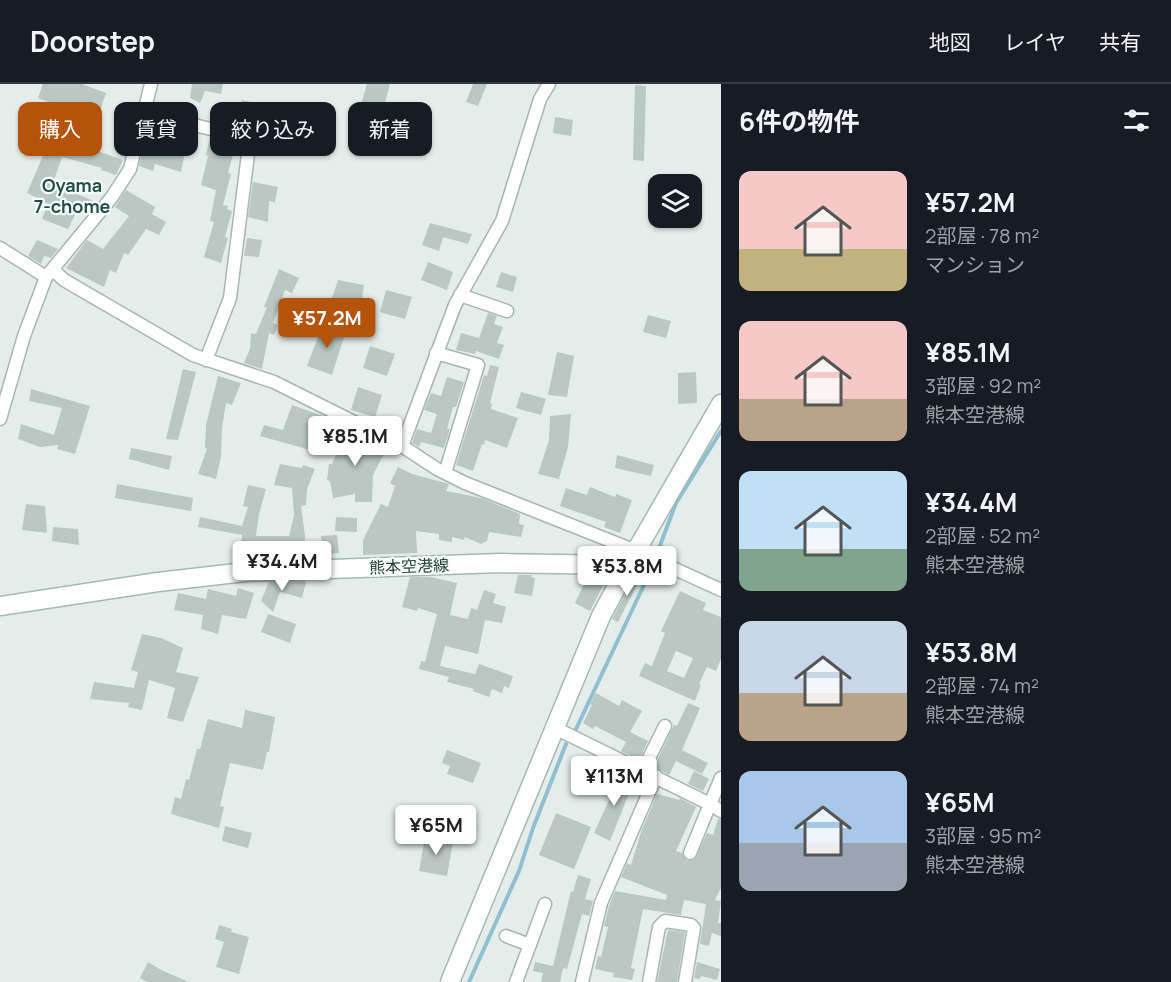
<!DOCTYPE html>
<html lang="ja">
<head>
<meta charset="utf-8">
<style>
	body { margin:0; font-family:Manrope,"Noto Sans JP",sans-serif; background:#242831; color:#f1f3f6; height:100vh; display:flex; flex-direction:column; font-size:22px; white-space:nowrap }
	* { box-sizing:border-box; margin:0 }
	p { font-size:20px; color:#9ea1a6 }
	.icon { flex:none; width:33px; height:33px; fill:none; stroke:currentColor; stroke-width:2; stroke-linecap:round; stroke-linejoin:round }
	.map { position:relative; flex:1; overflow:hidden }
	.panel { display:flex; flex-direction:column; background:#171b24; width:450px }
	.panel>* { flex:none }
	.guide { position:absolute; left:18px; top:18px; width:570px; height:54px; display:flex; gap:12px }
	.fabs { position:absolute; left:648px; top:90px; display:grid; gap:12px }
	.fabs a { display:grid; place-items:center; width:54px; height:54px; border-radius:12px; background:#171b24; box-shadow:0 2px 4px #0004; font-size:30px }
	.price { position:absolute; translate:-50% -51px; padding:0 14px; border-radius:6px; background:#fff; color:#222; font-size:20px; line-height:39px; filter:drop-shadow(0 2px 3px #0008) }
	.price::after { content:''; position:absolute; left:50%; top:36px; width:18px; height:14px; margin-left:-9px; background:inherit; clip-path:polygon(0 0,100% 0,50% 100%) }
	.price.on { background:#b45309; color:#fff }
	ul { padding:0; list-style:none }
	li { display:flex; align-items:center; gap:18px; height:150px; padding:0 18px }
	li span { display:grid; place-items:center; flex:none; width:168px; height:120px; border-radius:12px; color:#555 }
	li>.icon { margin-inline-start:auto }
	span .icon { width:72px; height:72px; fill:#fffc; stroke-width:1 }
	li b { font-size:26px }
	h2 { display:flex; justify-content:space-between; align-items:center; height:72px; padding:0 18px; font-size:26px }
	.pill { padding:0 21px; border-radius:12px; background:#171b24; box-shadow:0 2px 4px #0004; font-size:21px; line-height:54px }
	.pill.on { background:#b45309; color:#fff }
	header { display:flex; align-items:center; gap:36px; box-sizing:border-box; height:84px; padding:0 30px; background:#171b24; border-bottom:2px solid #363941 }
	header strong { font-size:28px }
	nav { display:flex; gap:33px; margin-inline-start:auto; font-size:21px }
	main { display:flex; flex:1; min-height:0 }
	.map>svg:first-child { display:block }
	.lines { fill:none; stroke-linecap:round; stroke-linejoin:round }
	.stream { stroke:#90c0cf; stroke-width:4 }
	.building { fill:#bac8c4; fill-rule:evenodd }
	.street-casing { stroke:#a8b5b2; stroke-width:15 }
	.secondary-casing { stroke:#a4b9b3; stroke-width:21 }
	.street { stroke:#fff; stroke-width:12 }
	.secondary { stroke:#fff; stroke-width:18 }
	.labels { text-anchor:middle; stroke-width:4.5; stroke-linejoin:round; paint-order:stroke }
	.street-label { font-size:16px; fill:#253f3a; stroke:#f6faf8 }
	.neighbourhood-label { font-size:18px; font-weight:bold; fill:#215048; stroke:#f6faf8 }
</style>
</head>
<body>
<header>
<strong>Doorstep</strong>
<nav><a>地図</a><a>レイヤ</a><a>共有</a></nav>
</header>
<main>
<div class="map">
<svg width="721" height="898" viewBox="0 0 721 898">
	<rect width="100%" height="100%" fill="#e5edea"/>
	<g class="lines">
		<path class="stream" d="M658 467 676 419 721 347
			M576 645 651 486
			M469 898 519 787 533 744 566 660"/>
	</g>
	<path class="building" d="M43 0H82L106 9 97 36 38 14Z
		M192 0H223L221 10 205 7 200 19 190 14Z
		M367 0H390L376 51 354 44Z
		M473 0H487L478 22 466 18Z
		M635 1 646 2 644 77 633 76Z
		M242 16 259 20 257 33 249 30 247 42 236 39Z
		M555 33 573 36 571 52 553 49Z
		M151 36 189 48 181 88 155 80 153 87 139 82Z
		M56 49 71 54 69 57 123 76 116 91 101 86 102 84 62 73 53 99 93 117 86 131 77 127 68 145 42 135 48 120 27 109 45 67 50 69Z
		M210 53 236 59 228 89 231 90 223 121 228 122 227 125 232 127 225 153 228 154 221 179 204 173 214 138 210 137 216 106 201 101 208 72 206 71Z
		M253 98 278 103 275 118 269 117 268 138 248 133Z
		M126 106 155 123 152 130 166 138 159 151 146 145 128 171 124 169 116 189 110 186 104 203 66 184 87 156 103 165 129 132 115 123Z
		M430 139 472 150 468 160 443 153 439 167 422 161Z
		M247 154 262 156 259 173 244 172Z
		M37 156 58 165 51 174 44 172 41 180 28 172Z
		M428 178 453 188 447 206 421 196Z
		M279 185 299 194 292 209 285 206 273 239 278 241 274 251 269 249 262 285 244 279 250 265 251 249 256 250 267 223H264Z
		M501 188 517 193 513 208 496 203Z
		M338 196 364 201 360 228 331 217Z
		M386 206 412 213 405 235 380 228Z
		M488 229 497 232 494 240 503 243 497 259 504 261 499 275 476 267 475 270 456 266 461 249 479 254Z
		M648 231 671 237 666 254 643 248Z
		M323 240 346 247 332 291 307 282Z
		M370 262 395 270 387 292 363 284Z
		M557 268 574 272 567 313 548 311Z
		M490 281 499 283 490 319 492 320 491 325 518 334 507 364 485 356 484 361 482 360 473 387 456 381 484 291 487 292Z
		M183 285 196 288 178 356 166 355Z
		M696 288 697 319 678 320V289Z
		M218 292 241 299 232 321 226 319 222 344 221 373 216 395 198 390 207 365 205 364 206 341Z
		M447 293 464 298 456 323H453L447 345H450L444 364 421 358 419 363 412 359 417 345 431 349 437 330 424 326 431 309 441 312Z
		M358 303 382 311 375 333 351 326Z
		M31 305 90 322 75 370 57 365 58 361 40 363 18 355 21 340 54 351 62 324 29 317Z
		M521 308 546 315 541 331 516 324Z
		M292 321 323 332 314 367 260 352 264 341 283 346Z
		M571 330 568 363 559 395 538 390 549 356 550 332Z
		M347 344 387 364 373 391 372 418H355V410L333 414 330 397 327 396 329 380H332Z
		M131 364 172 372 169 386 129 375Z
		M617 371 654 381 651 392 615 384Z
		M280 380 302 384 303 381 315 385 307 405 306 421 301 422 305 452 304 470 281 467V472L240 469 242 451 198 443 200 433 242 442 248 423 243 422 248 401 266 405 259 430 256 452H289L294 431 292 404 274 401Z
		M398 383 412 390 449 400 446 407 481 414 520 430 519 440 524 441 521 453 489 448 487 457 481 460 465 453 464 456 452 453V458L439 456V450L416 447 417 469 363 471V456L381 420 388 423 395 402 390 399Z
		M117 400 193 414 191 427 115 414Z
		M590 403 615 413 616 410 632 416 620 449 604 443 606 438 560 422 566 404 587 411Z
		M26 420 45 422 47 449 22 446Z
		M336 433 357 434V448L335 447Z
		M53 443 78 445 79 461 52 457Z
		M337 451 339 469 323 470 321 452Z
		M638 486 643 489 618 538 612 535Z
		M518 491H532L531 493 535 494 532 512 514 509Z
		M410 493H431L457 499 450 531 468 535 471 524 477 526 484 506 496 510 493 519 506 523 502 539 485 536 478 570 445 562 440 582 475 590 479 580 513 592 509 604 504 602 502 609 492 605 489 613 473 607 474 605 447 598 449 593 419 585 421 577 425 578 437 530 418 524 417 527 402 523Z
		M587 494 603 502 590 527 575 519Z
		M303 497 306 498 302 514 280 508 273 528 261 517 269 498Z
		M238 504 254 509 246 535 222 531 218 550 201 545 203 531 174 526 178 509 206 515 208 505 236 512Z
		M680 507 706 519 703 526 721 533V575L716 587 707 583 699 600 701 601 695 617 639 592 645 579 652 582 665 549 661 547ZM676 567 693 574 684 594 667 587Z
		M268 530 296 540 290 559 261 548Z
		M142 550 161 554 183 564 176 588 199 593 183 638 167 634 175 604 149 596 142 626 128 623 129 619 90 615 94 598 134 604 138 588 131 586Z
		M596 609 619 622 622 616 642 627 630 648 648 657 639 676 621 667 626 658 595 642 593 645 583 639 592 621 590 620Z
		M688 619 700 624 682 666 708 679 702 690 676 677 669 691 654 683 674 641 677 642Z
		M245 626 275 633 269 668H267L263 686 230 679 220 722 224 723 219 744 171 730 175 713 181 715 186 695 189 696 197 665H200L208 635 242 644Z
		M447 666 481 679 473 699 447 690 450 682 442 679Z
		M694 687 709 695 703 707 688 700Z
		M617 690 634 697 610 757 594 749 609 716Z
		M657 710 679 716 680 714 696 723 676 767 682 769 687 777 695 775 707 749 713 751 718 735H721V804L715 816 721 817 718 839H721V852L712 849 709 862 700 860 706 820 684 816 681 831 643 825 631 884 635 885 632 896 613 893 614 889 595 885 598 872 601 873 608 843 604 842 609 822 615 807 666 816 667 811 621 793 627 779 631 781 641 748Z
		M556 729 591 743 574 785 539 771Z
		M225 742 252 749 248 764 222 757Z
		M425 753 453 758 447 792 419 787Z
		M578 791 591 795 585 815 593 817 589 832 582 830 567 885 563 884 560 898H541L543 889 533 887 535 878 553 882 571 807 573 808Z
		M219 841 232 845 231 848 249 853 239 890 216 883 224 858 215 855Z
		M668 846 685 848 677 898H657Z
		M148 878 161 886 189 898H147L140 894Z
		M697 878 720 885 717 896 701 892 700 895 694 894Z"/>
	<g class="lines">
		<defs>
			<path id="street" d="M145 26 198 42 250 54 230 214 206 276
				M0 164 46 193
				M53 186 64 196 193 271 274 298 402 362 437 385 465 399 636 467 721 506
				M460 211 507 227
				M436 269 478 281 445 389
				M0 335 24 252 46 193 112 113 130 85 151 0
				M402 362 455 221 502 137 540 15 549 0
				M555 644 710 720 690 769
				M643 686 665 642
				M721 694 710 720 721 727
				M506 852 530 861
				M516 898 545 820
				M582 898 601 819 656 692
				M649 898 659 843 665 837 691 841 694 844 685 898"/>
			<path id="secondary" d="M0 522 158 498 245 488 500 479 622 481 636 467
				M450 898 601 532 636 467 721 320"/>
		</defs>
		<use href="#street" class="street-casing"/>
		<use href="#secondary" class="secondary-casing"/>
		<use href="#street" class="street"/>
		<use href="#secondary" class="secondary"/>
	</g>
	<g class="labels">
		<g class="street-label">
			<text transform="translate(409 482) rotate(-2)" y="6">熊本空港線</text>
		</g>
		<g class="neighbourhood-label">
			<text x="72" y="108">Oyama<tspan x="72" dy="21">7-chome</tspan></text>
		</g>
	</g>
</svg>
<div class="fabs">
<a><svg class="icon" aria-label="layers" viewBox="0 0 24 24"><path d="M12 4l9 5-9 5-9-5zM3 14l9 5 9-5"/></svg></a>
</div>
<b class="price on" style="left:327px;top:265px">¥57.2M</b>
<b class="price" style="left:355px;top:383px">¥85.1M</b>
<b class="price" style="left:282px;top:508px">¥34.4M</b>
<b class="price" style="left:627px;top:513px">¥53.8M</b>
<b class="price" style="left:614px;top:723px">¥113M</b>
<b class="price" style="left:436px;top:772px">¥65M</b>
<div class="guide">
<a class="pill on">購入</a>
<a class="pill">賃貸</a>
<a class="pill">絞り込み</a>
<a class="pill">新着</a>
</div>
</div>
<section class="panel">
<h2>6件の物件<svg class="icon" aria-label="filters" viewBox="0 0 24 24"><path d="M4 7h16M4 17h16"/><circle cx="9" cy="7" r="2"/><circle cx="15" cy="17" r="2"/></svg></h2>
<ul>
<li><span style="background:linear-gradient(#f6c9c9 65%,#c2b280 0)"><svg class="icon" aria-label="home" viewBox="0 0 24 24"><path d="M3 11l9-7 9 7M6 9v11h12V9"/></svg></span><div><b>¥57.2M</b><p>2部屋 · 78 m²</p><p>マンション</p></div></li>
<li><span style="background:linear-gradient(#f6c9c9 65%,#b9a48a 0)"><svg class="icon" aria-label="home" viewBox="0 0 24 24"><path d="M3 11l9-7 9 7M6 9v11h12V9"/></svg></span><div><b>¥85.1M</b><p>3部屋 · 92 m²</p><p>熊本空港線</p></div></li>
<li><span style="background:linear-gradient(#bfe0f5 65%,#7fa58c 0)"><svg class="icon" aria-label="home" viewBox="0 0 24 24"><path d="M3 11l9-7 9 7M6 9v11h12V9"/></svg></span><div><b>¥34.4M</b><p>2部屋 · 52 m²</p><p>熊本空港線</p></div></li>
<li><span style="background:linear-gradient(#c9d6e8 60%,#b9a48a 0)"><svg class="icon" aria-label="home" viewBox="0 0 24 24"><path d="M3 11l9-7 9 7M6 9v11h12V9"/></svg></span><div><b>¥53.8M</b><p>2部屋 · 74 m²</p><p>熊本空港線</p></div></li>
<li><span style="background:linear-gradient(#a9c7e8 60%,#9aa5b1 0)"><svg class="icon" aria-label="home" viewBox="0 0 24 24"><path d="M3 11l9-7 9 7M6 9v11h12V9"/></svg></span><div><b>¥65M</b><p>3部屋 · 95 m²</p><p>熊本空港線</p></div></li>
</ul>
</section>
</main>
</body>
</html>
